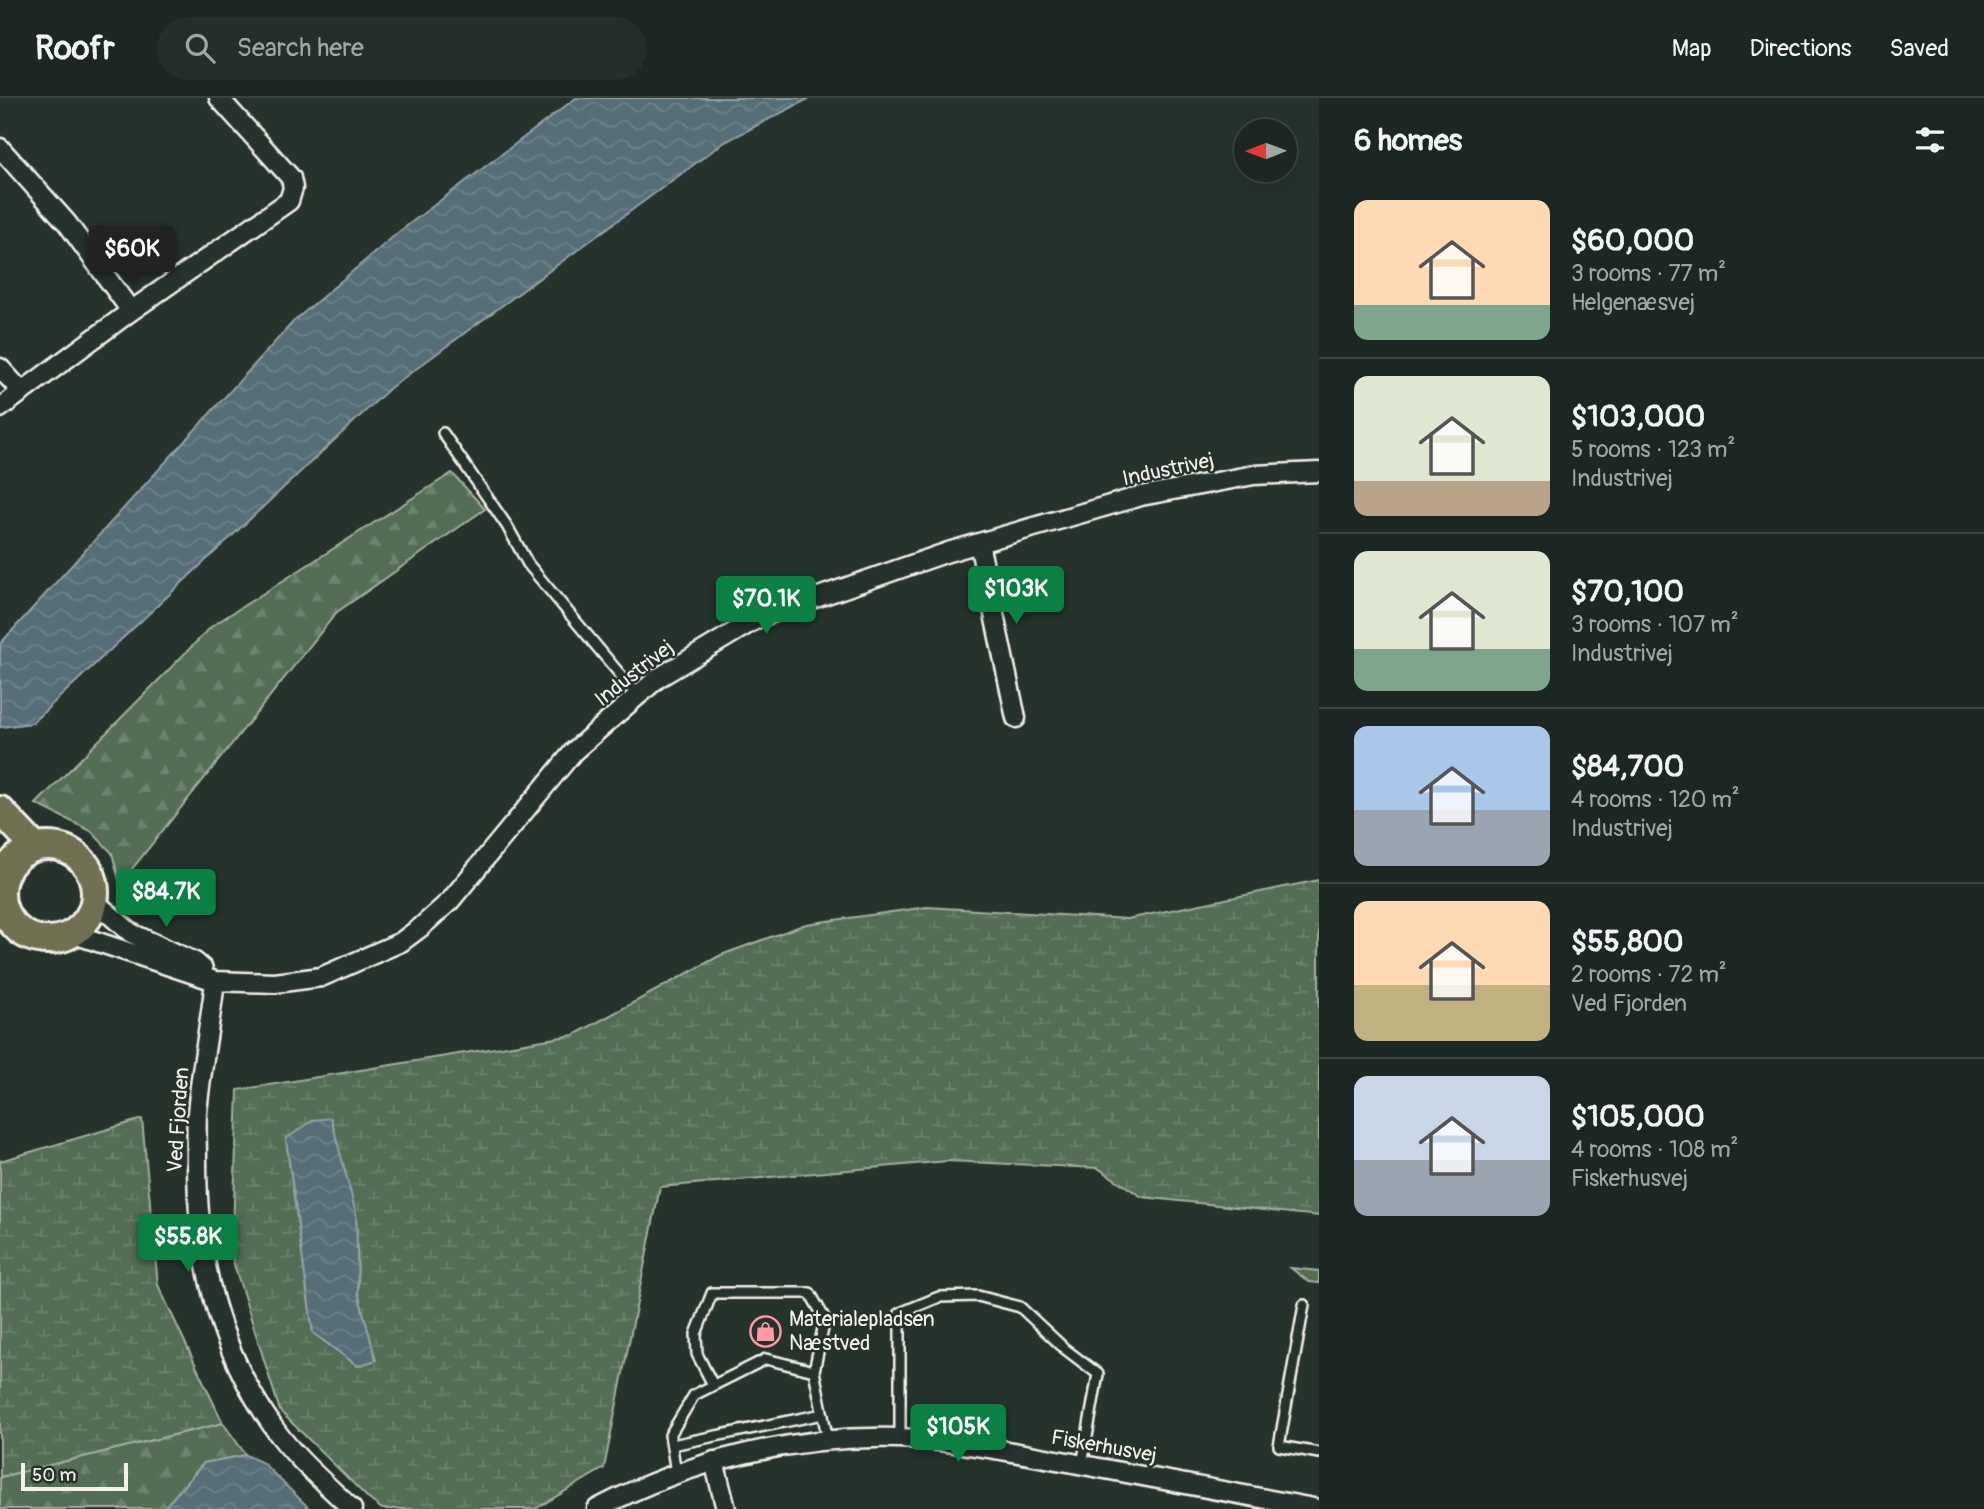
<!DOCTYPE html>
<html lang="en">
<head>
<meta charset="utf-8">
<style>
	body { margin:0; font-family:Pangolin,sans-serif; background:#252e2a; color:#f1f3f6; height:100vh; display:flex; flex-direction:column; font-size:26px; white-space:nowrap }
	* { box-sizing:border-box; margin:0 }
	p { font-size:23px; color:#a0a5a5 }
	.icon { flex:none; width:38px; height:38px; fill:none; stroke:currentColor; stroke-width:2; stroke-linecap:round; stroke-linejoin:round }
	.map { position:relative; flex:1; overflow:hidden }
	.side { display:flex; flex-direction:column; background:#1c2622; width:665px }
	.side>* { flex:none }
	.needle { width:46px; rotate:269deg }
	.tools { position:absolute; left:1234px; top:21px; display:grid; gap:14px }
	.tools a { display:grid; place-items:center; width:63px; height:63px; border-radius:50%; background:#1c2622; box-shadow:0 7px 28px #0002,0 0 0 2px #3a4340; font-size:35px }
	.scale { position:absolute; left:21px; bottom:18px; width:107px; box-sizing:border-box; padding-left:7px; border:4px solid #f4f1e8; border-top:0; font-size:19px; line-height:24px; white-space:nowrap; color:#f4f1e8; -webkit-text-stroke:5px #26332d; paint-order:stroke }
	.price { position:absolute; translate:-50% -60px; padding:0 16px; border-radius:7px; background:#0b8043; color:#fff; font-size:23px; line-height:46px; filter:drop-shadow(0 2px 4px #0008) }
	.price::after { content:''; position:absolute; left:50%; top:42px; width:21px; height:16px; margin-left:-10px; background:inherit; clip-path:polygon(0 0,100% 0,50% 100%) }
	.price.selected { background:#222; color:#fff }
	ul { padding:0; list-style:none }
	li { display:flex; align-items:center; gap:21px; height:175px; padding:0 35px }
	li+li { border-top:2px solid #3a4340 }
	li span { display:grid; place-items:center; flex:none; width:196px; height:140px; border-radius:14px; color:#555 }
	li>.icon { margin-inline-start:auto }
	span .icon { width:84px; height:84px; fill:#fffc; stroke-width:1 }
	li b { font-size:30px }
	h2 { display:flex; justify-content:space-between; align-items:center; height:84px; padding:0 35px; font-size:30px }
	header { display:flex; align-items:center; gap:42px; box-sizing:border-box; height:98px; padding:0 35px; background:#1c2622; border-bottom:2px solid #3a4340 }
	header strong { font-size:33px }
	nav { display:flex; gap:38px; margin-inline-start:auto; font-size:24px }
	.search { width:490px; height:63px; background:#252e2a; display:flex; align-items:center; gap:18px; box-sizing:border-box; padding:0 24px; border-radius:38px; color:#a0a5a5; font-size:26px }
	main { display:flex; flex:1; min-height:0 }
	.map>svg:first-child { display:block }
	.forest { fill:url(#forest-firs); stroke:#a3b09e; stroke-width:2 }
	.wetland { fill:url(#wetland-marsh); stroke:#a3b09e; stroke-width:2; fill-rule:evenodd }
	.water { fill:url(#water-waves); stroke:#94a2a5; stroke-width:2 }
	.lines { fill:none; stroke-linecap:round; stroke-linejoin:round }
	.lane-casing { stroke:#f4f1e8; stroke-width:14 }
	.street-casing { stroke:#f4f1e8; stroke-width:23 }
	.primary-casing { stroke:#f4f1e8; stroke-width:32 }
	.lane { stroke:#26332d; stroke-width:9 }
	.street { stroke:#26332d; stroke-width:18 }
	.primary { stroke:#716f52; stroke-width:26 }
	.labels { text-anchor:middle; stroke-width:5; stroke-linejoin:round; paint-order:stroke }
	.street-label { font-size:21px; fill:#f4f1e8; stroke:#26332d }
	.poi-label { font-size:21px; fill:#f4f1e8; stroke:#26332d; text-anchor:start }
</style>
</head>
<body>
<header>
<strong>Roofr</strong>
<div class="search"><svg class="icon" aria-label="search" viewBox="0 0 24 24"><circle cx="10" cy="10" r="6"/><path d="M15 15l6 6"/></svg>Search here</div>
<nav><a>Map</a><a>Directions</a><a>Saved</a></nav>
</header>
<main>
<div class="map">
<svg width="1319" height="1411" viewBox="0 0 1319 1411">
	<defs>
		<pattern id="forest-firs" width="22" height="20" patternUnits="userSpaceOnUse" patternTransform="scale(1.75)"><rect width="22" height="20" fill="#526e55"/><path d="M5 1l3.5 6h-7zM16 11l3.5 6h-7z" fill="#6c836d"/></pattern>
		<pattern id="wetland-marsh" width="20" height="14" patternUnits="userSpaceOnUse" patternTransform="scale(1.75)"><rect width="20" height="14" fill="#526e55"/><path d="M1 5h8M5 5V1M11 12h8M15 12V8" fill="none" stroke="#6c836d"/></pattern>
		<pattern id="water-waves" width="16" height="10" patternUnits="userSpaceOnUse" patternTransform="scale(1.75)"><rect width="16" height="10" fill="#546e78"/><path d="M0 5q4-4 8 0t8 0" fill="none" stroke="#6d838b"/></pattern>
	</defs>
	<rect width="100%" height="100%" fill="#26332d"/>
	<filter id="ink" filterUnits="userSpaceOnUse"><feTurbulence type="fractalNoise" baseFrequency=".0143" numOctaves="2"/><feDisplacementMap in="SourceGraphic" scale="14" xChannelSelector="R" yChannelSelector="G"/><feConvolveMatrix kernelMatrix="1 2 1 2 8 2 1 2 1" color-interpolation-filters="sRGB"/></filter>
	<g filter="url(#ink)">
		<path class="forest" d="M452 375 485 411 337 514 120 786 112 755 91 733 36 706 212 528Z
			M1291 1170 1319 1173V1185L1309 1184Z
			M223 1325 246 1357 204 1365 163 1411H0V1379Z"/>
		<path class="wetland" d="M1319 782V1118L1142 1099 1098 1070 948 1063 660 1089 604 1370 535 1411H382L370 1402 280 1313 232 1160 238 992 574 937 721 857 806 826 927 809 1127 821ZM286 1041 356 1115 358 1195 375 1261 358 1268 313 1235Z
			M142 1021 158 1187 223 1325 0 1379V1063Z"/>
		<path class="water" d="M576 0H810L723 45 390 290 32 625 0 629V546L294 223 400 133Z
			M331 1020 356 1115 358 1195 376 1262 358 1268 313 1235 286 1041 313 1022Z
			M246 1357 263 1365 310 1411H163L204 1365Z"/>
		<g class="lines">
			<defs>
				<path id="lane" d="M443 335 507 428 528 466 638 598
					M1304 1207 1279 1348 1319 1355
					M713 1287 697 1256 696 1236 712 1195H810L825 1221 814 1273
					M900 1340V1215L939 1199 978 1198 1020 1209 1065 1251 1098 1276 1082 1367
					M672 1347 823 1316
					M676 1375 670 1337 694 1297 766 1261 814 1273 828 1343"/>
				<path id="street" d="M0 50 67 125 131 213
					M0 270 22 294
					M0 310 131 213 289 103 293 90 291 80 219 0
					M979 445 1016 620
					M94 803 131 835 195 864 203 871
					M71 835 215 883 275 885 321 879 401 844 421 829 450 803 574 653 658 580 758 520 948 454 1141 398 1254 377 1319 374
					M215 883C210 927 201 971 197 1015 196 1031 197 1047 197 1063 197 1161 217 1249 274 1330 295 1360 325 1385 352 1411
					M714 1363 726 1411
					M597 1411C689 1362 795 1337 899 1340 959 1343 1019 1355 1078 1366 1159 1381 1239 1396 1319 1411"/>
				<path id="primary" d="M0 712 35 749
					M1 795a47 47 0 1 1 94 0a47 47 0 1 1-94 0Z"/>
			</defs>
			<use href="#lane" class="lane-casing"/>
			<use href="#street" class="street-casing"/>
			<use href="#primary" class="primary-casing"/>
			<use href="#lane" class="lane"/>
			<use href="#street" class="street"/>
			<use href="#primary" class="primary"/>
		</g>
	</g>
	<defs>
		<symbol id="shop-ring" viewBox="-11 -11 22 22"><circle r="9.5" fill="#26332d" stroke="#ff9aa2" stroke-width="1.5"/><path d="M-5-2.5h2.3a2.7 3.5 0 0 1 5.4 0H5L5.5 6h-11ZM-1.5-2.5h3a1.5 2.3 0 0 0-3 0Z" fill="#ff9aa2"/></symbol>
	</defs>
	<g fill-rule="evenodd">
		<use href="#shop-ring" x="748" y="1216" width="35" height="35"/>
	</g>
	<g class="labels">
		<g class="street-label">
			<text transform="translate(1168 371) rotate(-12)" y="7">Industrivej</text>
			<text transform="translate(634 575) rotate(-38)" y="7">Industrivej</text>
			<text transform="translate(178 1022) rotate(-86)" y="7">Ved Fjorden</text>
			<text transform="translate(1104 1348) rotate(10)" y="7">Fiskerhusvej</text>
		</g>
		<g class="poi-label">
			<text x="789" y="1228">Materialepladsen<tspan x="789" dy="24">Næstved</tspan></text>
		</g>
	</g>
</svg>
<div class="tools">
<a><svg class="needle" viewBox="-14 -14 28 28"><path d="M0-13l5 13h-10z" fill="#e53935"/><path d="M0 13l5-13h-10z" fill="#a0a5a5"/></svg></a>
</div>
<div class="scale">50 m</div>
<b class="price selected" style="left:132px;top:188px">$60K</b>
<b class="price" style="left:1016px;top:528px">$103K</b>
<b class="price" style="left:766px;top:538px">$70.1K</b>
<b class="price" style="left:166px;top:831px">$84.7K</b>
<b class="price" style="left:188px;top:1176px">$55.8K</b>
<b class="price" style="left:958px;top:1366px">$105K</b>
</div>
<section class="side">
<h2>6 homes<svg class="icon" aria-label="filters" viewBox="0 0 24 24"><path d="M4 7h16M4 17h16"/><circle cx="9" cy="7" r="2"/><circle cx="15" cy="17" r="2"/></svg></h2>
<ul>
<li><span style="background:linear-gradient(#ffd9b3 75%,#7fa58c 0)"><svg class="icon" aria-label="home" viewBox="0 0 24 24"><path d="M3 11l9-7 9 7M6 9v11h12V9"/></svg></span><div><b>$60,000</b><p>3 rooms · 77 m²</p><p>Helgenæsvej</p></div></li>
<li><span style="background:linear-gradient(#dfe7d0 75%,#b9a48a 0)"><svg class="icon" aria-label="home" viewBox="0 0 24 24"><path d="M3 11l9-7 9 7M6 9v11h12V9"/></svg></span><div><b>$103,000</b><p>5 rooms · 123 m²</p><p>Industrivej</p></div></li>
<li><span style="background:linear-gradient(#dfe7d0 70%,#7fa58c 0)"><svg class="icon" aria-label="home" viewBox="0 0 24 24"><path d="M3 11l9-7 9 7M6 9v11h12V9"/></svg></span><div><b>$70,100</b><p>3 rooms · 107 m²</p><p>Industrivej</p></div></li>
<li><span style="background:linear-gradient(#a9c7e8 60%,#9aa5b1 0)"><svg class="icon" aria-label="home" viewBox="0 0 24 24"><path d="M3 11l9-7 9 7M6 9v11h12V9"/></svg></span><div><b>$84,700</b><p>4 rooms · 120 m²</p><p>Industrivej</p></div></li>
<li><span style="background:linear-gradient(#ffd9b3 60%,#c2b280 0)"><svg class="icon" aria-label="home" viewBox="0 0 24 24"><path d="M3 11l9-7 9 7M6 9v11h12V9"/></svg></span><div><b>$55,800</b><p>2 rooms · 72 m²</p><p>Ved Fjorden</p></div></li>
<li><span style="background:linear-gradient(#c9d6e8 60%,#9aa5b1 0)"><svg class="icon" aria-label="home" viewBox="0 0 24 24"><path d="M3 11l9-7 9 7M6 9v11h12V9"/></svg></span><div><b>$105,000</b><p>4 rooms · 108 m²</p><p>Fiskerhusvej</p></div></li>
</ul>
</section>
</main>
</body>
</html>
